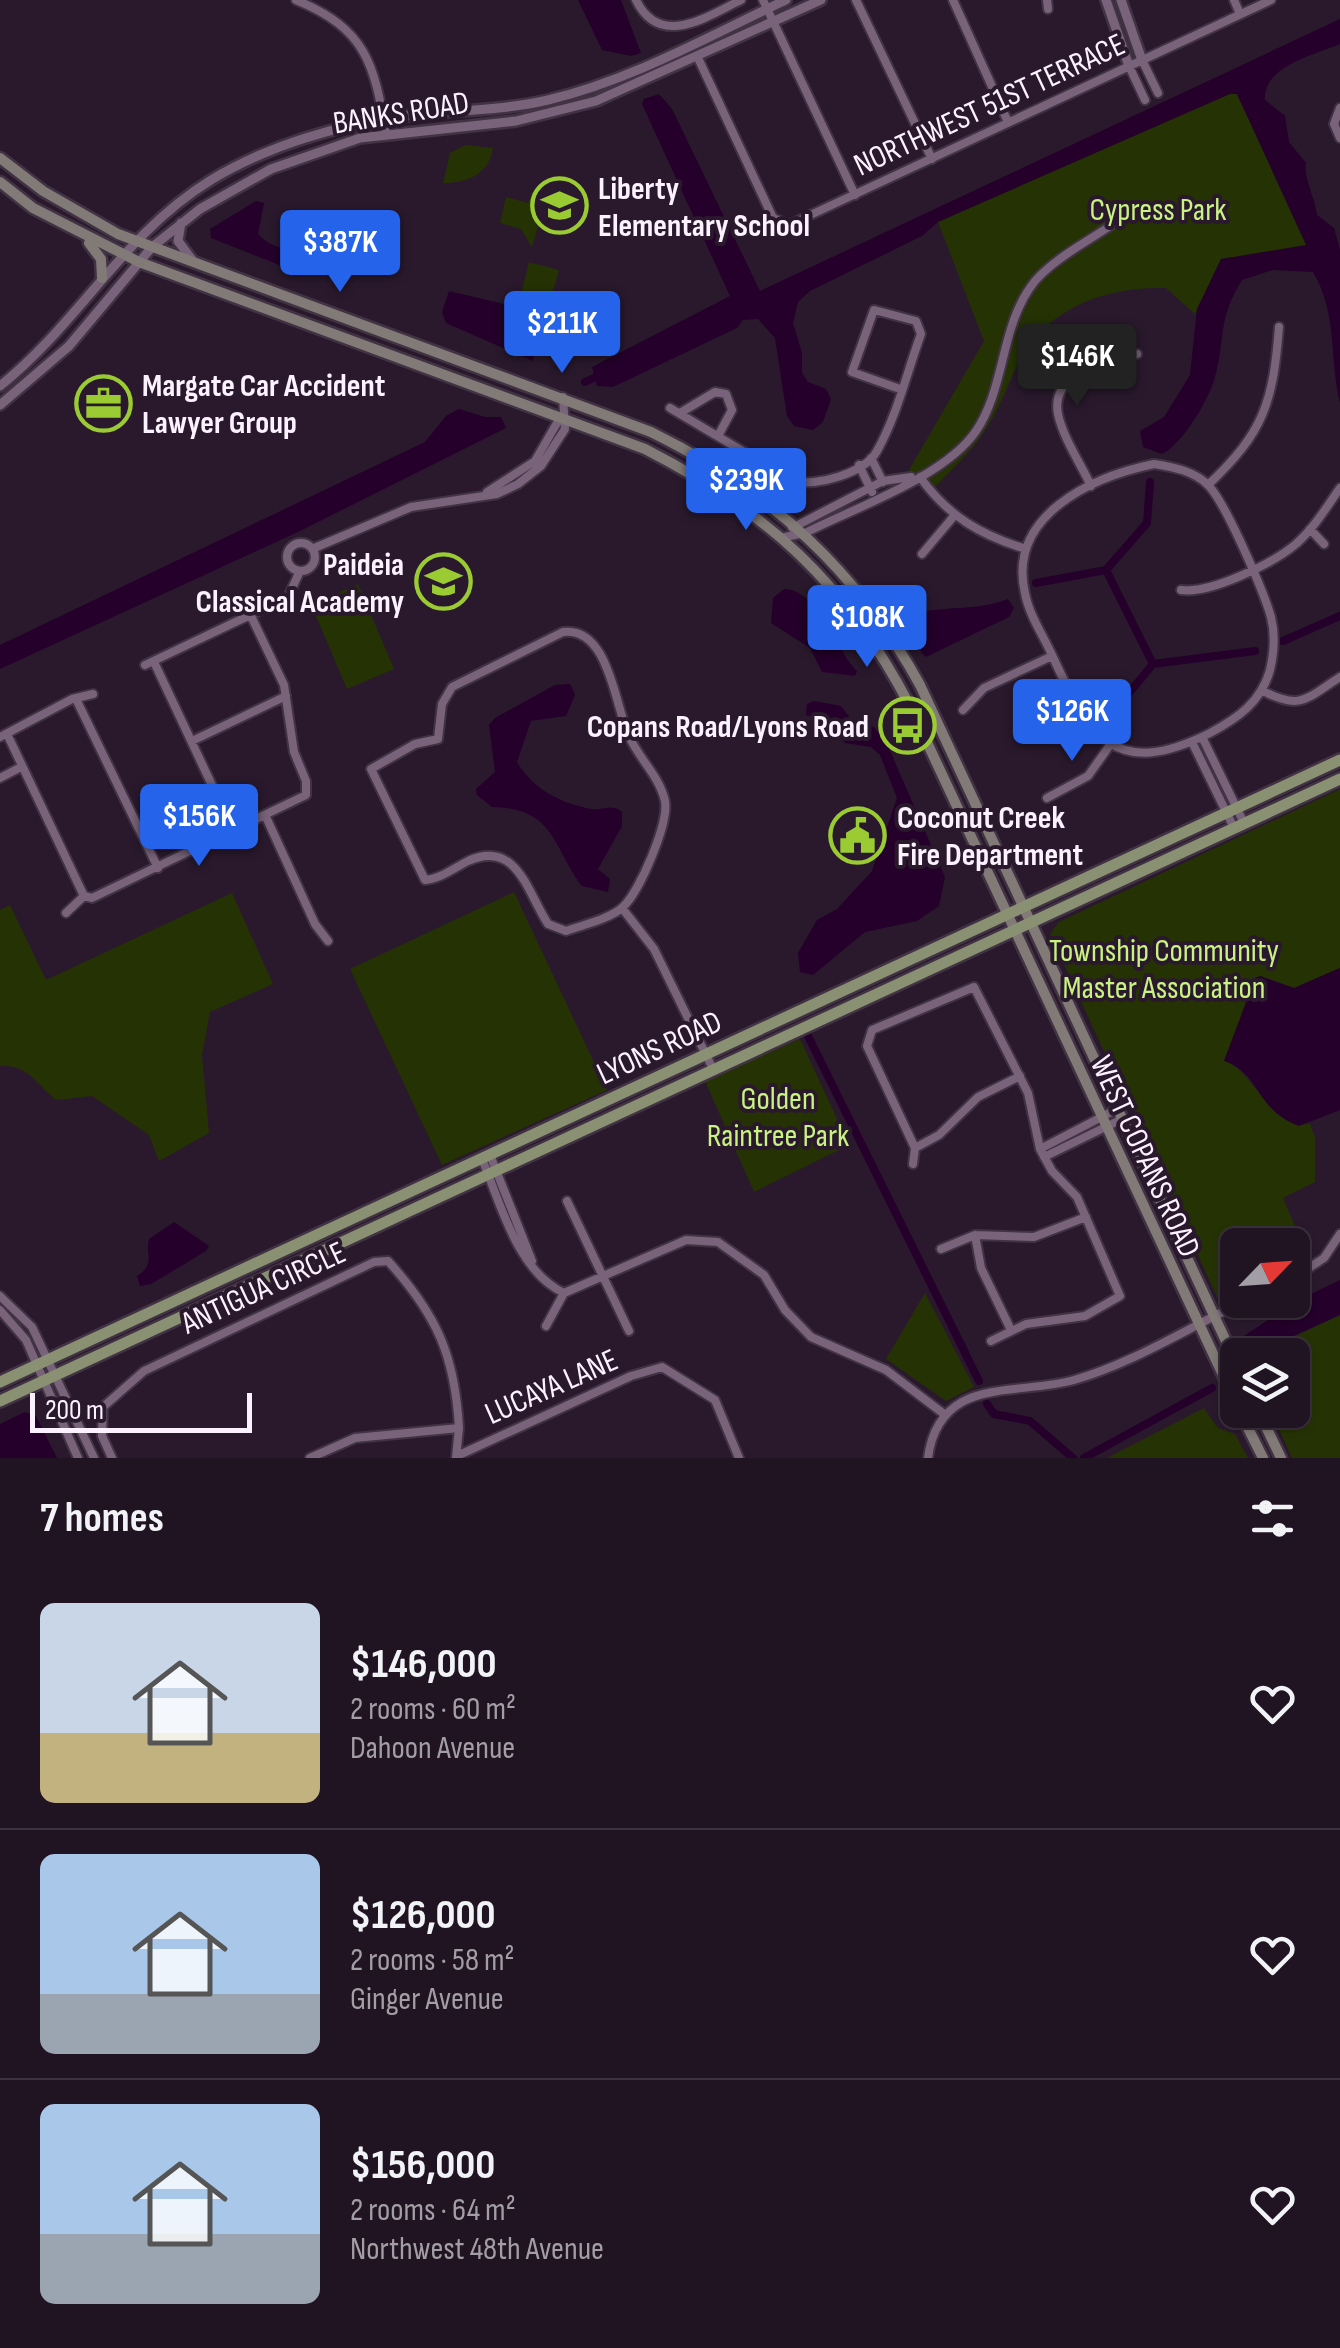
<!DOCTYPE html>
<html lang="en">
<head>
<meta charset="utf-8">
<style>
	body { margin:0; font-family:"Sofia Sans Condensed",sans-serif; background:#2d202f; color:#f1f3f6; height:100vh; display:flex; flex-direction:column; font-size:38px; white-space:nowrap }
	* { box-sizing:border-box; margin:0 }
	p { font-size:32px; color:#a29ea5 }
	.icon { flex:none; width:55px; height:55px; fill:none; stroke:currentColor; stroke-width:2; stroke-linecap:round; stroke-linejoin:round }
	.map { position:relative; height:1458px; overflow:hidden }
	.panel { display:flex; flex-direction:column; background:#201322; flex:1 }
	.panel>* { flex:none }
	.needle { width:65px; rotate:65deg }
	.tools { position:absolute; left:1220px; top:1228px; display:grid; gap:20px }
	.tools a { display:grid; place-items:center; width:90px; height:90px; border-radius:15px; background:#201322; box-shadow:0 2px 8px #0004,0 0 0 2px #3d3240; font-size:50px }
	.scale { position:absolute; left:30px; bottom:25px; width:222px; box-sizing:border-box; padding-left:10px; border:5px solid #fcf1fe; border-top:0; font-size:28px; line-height:35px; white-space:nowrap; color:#fcf1fe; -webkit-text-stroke:8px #2a192d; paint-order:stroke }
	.price { position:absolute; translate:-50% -85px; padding:0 22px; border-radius:10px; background:#2563eb; color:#fff; font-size:32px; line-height:65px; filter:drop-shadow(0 2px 5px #0008) }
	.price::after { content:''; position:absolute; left:50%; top:60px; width:30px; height:22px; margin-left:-15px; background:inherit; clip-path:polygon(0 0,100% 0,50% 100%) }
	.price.on { background:#222; color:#fff }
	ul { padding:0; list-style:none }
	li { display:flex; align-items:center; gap:30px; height:250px; padding:0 40px }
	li+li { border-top:2px solid #3d3240 }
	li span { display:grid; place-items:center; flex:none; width:280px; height:200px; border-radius:15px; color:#555 }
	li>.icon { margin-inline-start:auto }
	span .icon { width:120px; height:120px; fill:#fffc; stroke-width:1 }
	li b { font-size:42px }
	h2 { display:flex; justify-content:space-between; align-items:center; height:120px; padding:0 40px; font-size:42px }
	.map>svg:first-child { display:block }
	.green { fill:#253304 }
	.water { fill:#24002a }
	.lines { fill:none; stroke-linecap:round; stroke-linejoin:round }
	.canal { stroke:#24002a; stroke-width:8 }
	.minor-casing { stroke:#413343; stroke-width:12 }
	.tertiary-casing { stroke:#413343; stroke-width:14 }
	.secondary-casing { stroke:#413343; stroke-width:15 }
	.primary-casing { stroke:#413343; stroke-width:16 }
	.minor { stroke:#78637a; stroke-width:8 }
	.tertiary { stroke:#78637a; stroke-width:9 }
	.secondary { stroke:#817a76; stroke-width:10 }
	.primary { stroke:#8a9173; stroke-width:11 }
	.labels { text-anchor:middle; stroke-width:8; stroke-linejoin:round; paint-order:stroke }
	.street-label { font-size:32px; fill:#fcf1fe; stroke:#2a192d }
	.poi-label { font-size:32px; font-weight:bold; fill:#fcf1fe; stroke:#2a192d; text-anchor:start }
	.park-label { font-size:32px; fill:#c8f281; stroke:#2a192d }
</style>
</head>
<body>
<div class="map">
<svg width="1340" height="1458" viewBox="0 0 1340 1458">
	<rect width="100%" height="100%" fill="#2a192d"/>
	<path class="green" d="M1234 89 1312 249 1221 259 1195 314 1166 288C1105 286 1045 308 1017 366 1006 389 997 414 982 435 970 454 950 470 935 487L909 470 984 341 938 222Z
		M465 145 493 148C489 174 468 183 443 183L450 153Z
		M541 186 549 189 532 247 521 229 500 223 506 197 528 203 532 192Z
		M529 262 559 270 549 306 520 298Z
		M358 584 394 669 347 689 311 604Z
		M1340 789V968L1294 988 1260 976 1224 1060C1256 1073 1269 1129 1310 1124L1315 1137V1182L1283 1198 1308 1256 1293 1264 1292 1245H1238L1237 1290 1218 1299 1050 934 1059 922Z
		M514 892 607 1090 442 1165 350 969Z
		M232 893 273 984 210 1012 202 1055 209 1133 159 1161 149 1135 92 1096 56 1100C37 1085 28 1064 0 1066V910L10 905 46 980Z
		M800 1039 849 1145 754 1192 705 1081Z
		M925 1293 974 1387 946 1401 886 1359Z
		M1340 1315V1458H1292L1270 1410H1292V1355H1256Z
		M1204 1408 1218 1428 1235 1434 1248 1458H1107Z"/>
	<path class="water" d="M578 0H621L641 53 631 56 602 50Z
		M1340 19V44C1314 55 1263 66 1265 100L1285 116 1289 142 1306 163C1303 178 1315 197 1317 215L1334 228 1340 250V403C1329 358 1338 314 1313 272L1273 270 1242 280C1217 320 1226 337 1215 377 1209 399 1183 444 1162 454L1143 447 1140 431 1164 417 1190 375 1197 309 1221 259 1306 245 1237 94H1230L938 222 922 236 810 291 798 302 793 323 802 353V373L808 382 826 389 831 399 823 422 813 430 794 426 787 416 775 338 758 319 743 320 737 328 613 387 597 386 592 367 730 296 642 104 644 99 659 94 672 109 760 291Z
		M256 201 264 203 258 234C271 249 286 246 300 258L297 272 211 238 210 229Z
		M449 291 529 310 539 327 533 361 446 323 442 312Z
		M459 409 485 417H501L506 428 300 531 0 669V645L425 442 446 416Z
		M784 589C818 589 837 653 857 671L855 676 822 672 810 648 771 623 773 598Z
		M1008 599 1014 608 1009 617 926 657 921 652 919 633 908 621 912 614C944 605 975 612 1008 599Z
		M570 684 575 695 566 716 531 721 517 762C533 789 560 803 591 809 604 811 611 803 622 812V826L598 869 610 879 608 892 582 886C552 846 555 808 492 807L477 795 476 789 495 772 489 725 495 718 555 685Z
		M814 701 841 706 854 723 874 727 887 744 945 877 939 906 917 921 865 932 813 975 800 972 798 953 817 920 837 909 872 871 897 798 880 755 871 747 845 743 831 722 806 715 807 704Z
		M1340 968V1110L1299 1126C1255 1110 1261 1073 1224 1061L1255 978 1260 976 1294 988Z
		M174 1222 209 1246 206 1251 151 1284 140 1286 137 1276C156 1264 145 1256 149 1239Z
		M1340 1280V1315L1251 1355 1244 1336 1296 1301Z
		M25 1412 36 1416 57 1458H0V1424Z"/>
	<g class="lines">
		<path class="canal" d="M585 382 602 374
			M1036 583 1106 570
			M1283 641 1340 616
			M1153 664 1255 651
			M1105 722 1153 664 1106 570 1147 523 1150 482
			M808 1036 979 1381
			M987 1404 994 1414 1030 1421 1073 1458
			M1084 1458 1212 1388"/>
		<defs>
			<path id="minor" d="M296 0C366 29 374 63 386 133
				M636 0C660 49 706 17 741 0
				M763 0 855 195
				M856 0 932 159
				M953 0 1008 122
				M1047 0 1048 9
				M1234 0 1240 14
				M698 58 773 218 789 225 1271 0
				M1142 60 1158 93
				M1129 66 1145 100
				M1340 108 1334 124 1340 138
				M670 408 793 481C816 487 865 473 877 451 897 416 907 372 921 334L916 321 874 310 852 372 900 389
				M680 413 715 392 726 394 732 410 718 436
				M871 458 883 482
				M1154 464C1173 467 1195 471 1209 486 1227 506 1263 590 1271 617 1275 633 1274 653 1270 670 1261 702 1238 718 1210 733 1114 781 1089 736 1052 655 1043 635 1029 615 1025 593 1007 516 1091 477 1154 464Z
				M859 465 872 492
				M920 477C948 516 980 535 1026 549
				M1208 485C1264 432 1273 403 1279 327
				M1091 486C1081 464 1063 438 1058 414 1050 373 1107 357 1137 354
				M487 492 535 461 561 416
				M792 528 883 481 911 477
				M1310 529 1324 544
				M785 537 805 533C854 508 945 477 976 431 1006 387 1000 324 1035 281 1054 259 1085 243 1110 226
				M287 557a14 14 0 1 1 28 0a14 14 0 1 1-28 0Z
				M312 549 411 507 497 494 518 484 541 466 565 429 563 397
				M922 554 954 516
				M1181 590C1210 594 1272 564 1296 544 1314 528 1326 508 1340 488
				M563 632C608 626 615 704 628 734 638 758 659 775 665 801 669 823 640 891 623 907 610 919 582 925 566 931L548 924C527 892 517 839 468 861 454 868 440 879 425 880L371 769 415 744 438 739 442 704 452 687Z
				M154 662 234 832
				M145 665 288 597 300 571
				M1263 691C1301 711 1307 698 1340 677
				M77 701 158 868
				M963 710 984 688 1052 656
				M8 736 84 896
				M0 737 72 699 93 694
				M1202 737 1244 823
				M192 741 286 696
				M1192 742 1234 828
				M0 778 21 767
				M1047 798 1088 776 1110 745
				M266 817 315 924 328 941
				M622 908 654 949 714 1071
				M66 913 84 896 92 898 306 795V781L294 752 284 685 251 616
				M915 1148 939 1135 978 1097 1020 1076
				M1040 1149 1117 1109
				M490 1155 532 1261
				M1044 1157 1122 1119
				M482 1159C501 1204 517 1271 564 1293
				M913 1164 915 1148 867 1046 872 1030 974 987 1028 1093 1040 1149 1052 1171 1077 1197 1120 1296 1085 1316 1026 1324 991 1341
				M567 1201 629 1331
				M975 1235 981 1268 1011 1330
				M941 1249 975 1235 1034 1237 1086 1217
				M1292 1279 1324 1258 1340 1234
				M564 1293 686 1240 718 1242 764 1275 785 1310 811 1337 886 1370 944 1414
				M0 1296 32 1327 94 1458
				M0 1310 26 1340 78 1458
				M546 1326 564 1293
				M457 1456 631 1376 662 1367 715 1400 739 1458
				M112 1458 102 1436 103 1407 144 1371 374 1262 388 1261C437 1315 455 1356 459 1428L355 1438 310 1458
				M456 1458 459 1428
				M928 1458C931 1434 941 1414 962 1402 990 1386 1040 1390 1074 1380 1134 1363 1191 1326 1247 1300"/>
			<path id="tertiary" d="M1106 0 1129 66
				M1121 0 1142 60
				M181 223 178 241 193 261
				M0 386C79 323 123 234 211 180 267 146 340 124 405 116 453 110 501 111 548 100 632 80 709 36 786 0
				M0 405 69 346 152 247 200 209 271 169 360 138 516 121 596 101 821 0"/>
			<path id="secondary" d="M0 158 43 191 118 234 651 432C769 490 857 570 920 685L1238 1367
				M0 182 33 208 139 262 645 449C768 512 846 583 910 706L1238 1407
				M89 243 101 259 102 278
				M1239 1410 1263 1458
				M1258 1410 1281 1458"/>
			<path id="primary" d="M0 1382 1340 760
				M0 1401 1340 779"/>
		</defs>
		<use href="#minor" class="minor-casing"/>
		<use href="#tertiary" class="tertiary-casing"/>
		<use href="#secondary" class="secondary-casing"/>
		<use href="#primary" class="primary-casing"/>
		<use href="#minor" class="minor"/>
		<use href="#tertiary" class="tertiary"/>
		<use href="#secondary" class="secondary"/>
		<use href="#primary" class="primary"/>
	</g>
	<defs>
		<symbol id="school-ring" viewBox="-11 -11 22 22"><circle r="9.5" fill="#2a192d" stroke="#9bcb33" stroke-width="1.5"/><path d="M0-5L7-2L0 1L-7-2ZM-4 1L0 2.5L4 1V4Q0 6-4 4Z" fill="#9bcb33"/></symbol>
		<symbol id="office-ring" viewBox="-11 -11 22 22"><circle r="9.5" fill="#2a192d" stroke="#9bcb33" stroke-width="1.5"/><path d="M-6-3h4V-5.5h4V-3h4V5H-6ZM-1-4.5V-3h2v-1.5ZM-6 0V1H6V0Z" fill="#9bcb33"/></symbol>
		<symbol id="bus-ring" viewBox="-11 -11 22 22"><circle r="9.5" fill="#2a192d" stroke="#9bcb33" stroke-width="1.5"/><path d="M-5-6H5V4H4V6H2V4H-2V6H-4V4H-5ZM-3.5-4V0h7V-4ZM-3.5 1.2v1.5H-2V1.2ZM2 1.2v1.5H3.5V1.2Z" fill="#9bcb33"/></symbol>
		<symbol id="civic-ring" viewBox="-11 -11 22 22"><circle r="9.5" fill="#2a192d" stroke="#9bcb33" stroke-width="1.5"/><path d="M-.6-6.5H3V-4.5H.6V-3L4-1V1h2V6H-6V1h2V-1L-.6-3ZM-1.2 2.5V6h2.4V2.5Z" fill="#9bcb33"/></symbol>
	</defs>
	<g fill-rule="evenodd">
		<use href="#school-ring" x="528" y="174" width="63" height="63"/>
		<use href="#office-ring" x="72" y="372" width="63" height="63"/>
		<use href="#school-ring" x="412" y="550" width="63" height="63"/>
		<use href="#bus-ring" x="876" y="694" width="63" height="63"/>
		<use href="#civic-ring" x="826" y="804" width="63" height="63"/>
	</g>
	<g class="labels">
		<g class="street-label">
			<text transform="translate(989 104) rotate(-25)" y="11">NORTHWEST 51ST TERRACE</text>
			<text transform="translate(401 112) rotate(-9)" y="11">BANKS ROAD</text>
			<text transform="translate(659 1047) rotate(-25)" y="11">LYONS ROAD</text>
			<text transform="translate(1146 1156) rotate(65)" y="11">WEST COPANS ROAD</text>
			<text transform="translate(263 1287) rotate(-25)" y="11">ANTIGUA CIRCLE</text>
			<text transform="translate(551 1386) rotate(-24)" y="11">LUCAYA LANE</text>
		</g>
		<g class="poi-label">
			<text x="598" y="199">Liberty<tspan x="598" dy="37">Elementary School</tspan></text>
			<text x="142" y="396">Margate Car Accident<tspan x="142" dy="37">Lawyer Group</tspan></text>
			<text x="404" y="575" text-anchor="end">Paideia<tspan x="404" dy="37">Classical Academy</tspan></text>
			<text x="869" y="737" text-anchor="end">Copans Road/Lyons Road</text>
			<text x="897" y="828">Coconut Creek<tspan x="897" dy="37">Fire Department</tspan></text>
		</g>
		<g class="park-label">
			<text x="1158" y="220">Cypress Park</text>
			<text x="1164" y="961">Township Community<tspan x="1164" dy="37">Master Association</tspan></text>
			<text x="778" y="1109">Golden<tspan x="778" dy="37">Raintree Park</tspan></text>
		</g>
	</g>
</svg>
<div class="tools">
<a><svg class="needle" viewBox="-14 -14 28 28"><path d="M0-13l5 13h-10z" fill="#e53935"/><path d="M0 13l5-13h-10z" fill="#a29ea5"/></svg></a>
<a><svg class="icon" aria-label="layers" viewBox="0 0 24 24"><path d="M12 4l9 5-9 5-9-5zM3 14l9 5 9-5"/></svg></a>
</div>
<div class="scale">200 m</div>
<b class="price" style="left:340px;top:295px">$387K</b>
<b class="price" style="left:562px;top:376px">$211K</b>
<b class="price on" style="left:1077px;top:409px">$146K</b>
<b class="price" style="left:746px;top:533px">$239K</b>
<b class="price" style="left:867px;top:670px">$108K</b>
<b class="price" style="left:1072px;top:764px">$126K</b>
<b class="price" style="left:199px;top:869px">$156K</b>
</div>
<section class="panel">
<h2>7 homes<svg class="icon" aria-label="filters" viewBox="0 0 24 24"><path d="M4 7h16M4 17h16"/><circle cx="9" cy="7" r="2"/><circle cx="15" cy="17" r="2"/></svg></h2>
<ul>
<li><span style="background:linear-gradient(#c9d6e8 65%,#c2b280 0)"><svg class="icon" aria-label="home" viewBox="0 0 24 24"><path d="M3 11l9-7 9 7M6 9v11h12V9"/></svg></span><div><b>$146,000</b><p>2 rooms · 60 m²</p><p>Dahoon Avenue</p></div><svg class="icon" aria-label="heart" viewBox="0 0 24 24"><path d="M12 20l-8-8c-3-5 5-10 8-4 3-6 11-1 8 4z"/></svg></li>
<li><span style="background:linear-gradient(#a9c7e8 70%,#9aa5b1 0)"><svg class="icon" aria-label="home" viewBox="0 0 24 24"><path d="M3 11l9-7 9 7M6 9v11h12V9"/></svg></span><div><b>$126,000</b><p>2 rooms · 58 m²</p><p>Ginger Avenue</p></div><svg class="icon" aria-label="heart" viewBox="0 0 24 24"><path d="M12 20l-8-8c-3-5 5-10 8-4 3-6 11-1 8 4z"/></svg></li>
<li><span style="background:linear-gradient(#a9c7e8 65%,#9aa5b1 0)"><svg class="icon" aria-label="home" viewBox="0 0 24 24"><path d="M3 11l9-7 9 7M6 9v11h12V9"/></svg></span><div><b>$156,000</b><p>2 rooms · 64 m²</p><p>Northwest 48th Avenue</p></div><svg class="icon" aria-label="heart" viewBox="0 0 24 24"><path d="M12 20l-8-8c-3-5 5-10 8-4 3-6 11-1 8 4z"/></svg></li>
</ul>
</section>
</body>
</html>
